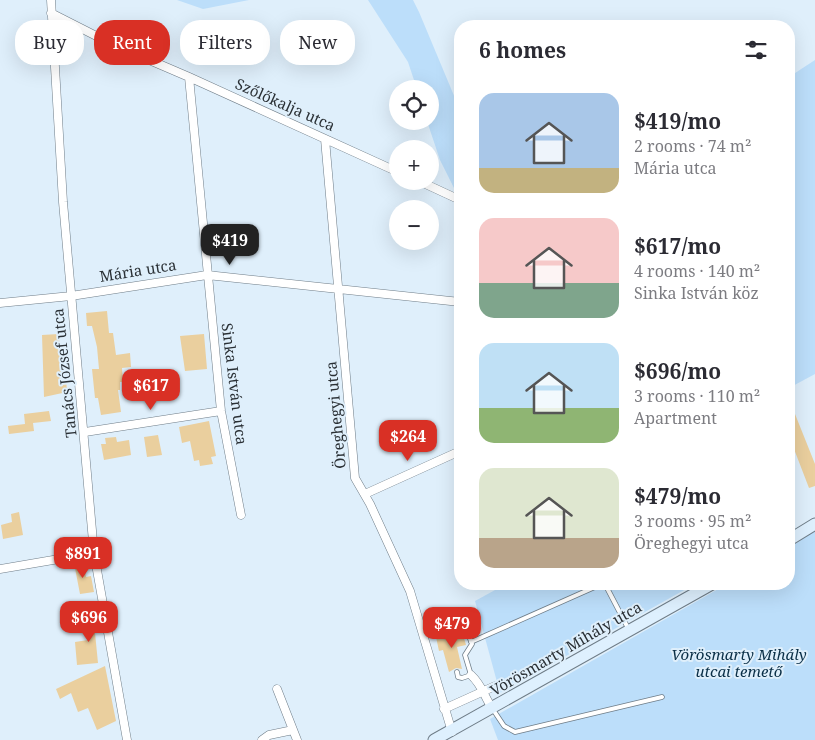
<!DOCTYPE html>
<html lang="en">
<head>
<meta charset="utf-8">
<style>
	body { margin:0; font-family:"Noto Serif",serif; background:#f7f7f7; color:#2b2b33; height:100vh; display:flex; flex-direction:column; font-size:19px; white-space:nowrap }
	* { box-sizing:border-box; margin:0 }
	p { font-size:16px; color:#7c7c81 }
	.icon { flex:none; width:28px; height:28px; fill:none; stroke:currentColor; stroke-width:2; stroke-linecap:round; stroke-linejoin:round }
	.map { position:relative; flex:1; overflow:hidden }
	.sheet { position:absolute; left:454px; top:20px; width:341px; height:570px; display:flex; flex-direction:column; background:#fff; border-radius:20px; box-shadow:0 5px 20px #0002 }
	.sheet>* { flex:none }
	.banner { position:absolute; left:15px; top:20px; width:364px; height:45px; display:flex; gap:10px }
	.controls { position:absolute; left:389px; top:80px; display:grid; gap:10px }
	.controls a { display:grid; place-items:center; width:50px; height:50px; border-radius:50%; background:#fff; box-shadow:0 5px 20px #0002; font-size:25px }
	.price { position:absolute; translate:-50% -42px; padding:0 11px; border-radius:10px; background:#d93025; color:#fff; font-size:16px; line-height:32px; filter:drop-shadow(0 1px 2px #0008) }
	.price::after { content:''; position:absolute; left:50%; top:30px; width:15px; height:11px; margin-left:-8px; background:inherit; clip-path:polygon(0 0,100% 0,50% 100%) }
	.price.on { background:#222; color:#fff }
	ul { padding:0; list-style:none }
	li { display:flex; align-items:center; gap:15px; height:125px; padding:0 25px }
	li span { display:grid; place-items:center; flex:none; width:140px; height:100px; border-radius:15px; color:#555 }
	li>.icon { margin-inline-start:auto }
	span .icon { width:60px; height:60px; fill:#fffc; stroke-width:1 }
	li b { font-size:21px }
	h2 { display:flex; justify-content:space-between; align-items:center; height:60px; padding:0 25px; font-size:21px }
	.pill { padding:0 18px; border-radius:20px; background:#fff; box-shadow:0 5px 20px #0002; font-size:18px; line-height:45px }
	.pill.on { background:#d93025; color:#fff }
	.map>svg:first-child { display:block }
	.green { fill:#bcdefa }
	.building { fill:#eacf9e }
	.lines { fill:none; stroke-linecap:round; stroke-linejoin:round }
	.lane-casing { stroke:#6f7d88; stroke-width:5.5 }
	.street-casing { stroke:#6f7d88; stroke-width:9 }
	.secondary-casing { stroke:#6f7d88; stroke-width:13 }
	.lane { stroke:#fff; stroke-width:4 }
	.street { stroke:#fff; stroke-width:8 }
	.secondary { stroke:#def0fe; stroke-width:11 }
	.labels { text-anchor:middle; stroke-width:4; stroke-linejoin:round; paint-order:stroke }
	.street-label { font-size:15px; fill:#2a3035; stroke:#dfeffb }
	.park-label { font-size:15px; font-style:italic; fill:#0a2f47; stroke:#dfeffb }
</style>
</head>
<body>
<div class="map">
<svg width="815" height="740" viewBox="0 0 815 740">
	<rect width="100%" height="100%" fill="#dfeffb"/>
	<path class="green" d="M177 0H249L203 9Z
		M368 0H413L419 12 460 110V194L456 192 440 160 427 121H430V89H417L408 62Z
		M815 60V374L789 388V77Z
		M815 531V740H498L490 719 727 584H789V547Z
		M506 584H695L500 693 475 601Z"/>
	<path class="building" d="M107 311 109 333H113L116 355 130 353 131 367 122 368 123 382H120V390H118L121 412 101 415 98 398H95L92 369H99L97 347 92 326H87L86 313Z
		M59 334 61 355 64 354 63 379 66 378 67 392 44 397 42 335Z
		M204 334 207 369 185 371 180 336Z
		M49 411 51 421 33 423 34 431 9 434 8 426 25 424 24 414Z
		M795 414 815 464V486L809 488 789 436V417Z
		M209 421 216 456 211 457 213 464 200 466 199 460 194 461 190 441 182 443 179 427Z
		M158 435 162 455 147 457 144 437Z
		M116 437 117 442 129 440 131 455 104 460 101 444H106L105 438Z
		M19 512 23 535 3 539 1 525 12 522 11 514Z
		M83 562 86 577 91 576 94 592 80 594 74 563Z
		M100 617 102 632 95 633 98 663 77 665 75 642 88 640 85 619Z
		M462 631 466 645 457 647 462 669 456 668 449 672 443 650 439 651 436 637Z
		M105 666 116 721 97 730 88 708 78 712 71 693 60 699 56 689Z"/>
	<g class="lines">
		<defs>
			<path id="lane" d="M471 642 595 587 606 586 629 630
				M457 672 458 677 462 678 471 675 465 655 472 644 466 628
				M492 708 504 726 515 732 662 697"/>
			<path id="street" d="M51 0 63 202 94 553 127 740
				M51 13 112 44 189 77 398 172
				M189 77 221 411 241 515
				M325 139 355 478 370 504 410 591 452 732
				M419 181 460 200
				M0 303 71 296 207 275 460 302
				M85 432 221 411
				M365 494 460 451
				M0 569 94 553
				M471 675C482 685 484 696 492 708
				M277 689 297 740
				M444 709 495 686
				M262 740 269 735 293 730"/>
			<path id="secondary" d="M789 540 815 524
				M434 740 712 584"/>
		</defs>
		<use href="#lane" class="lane-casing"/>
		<use href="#street" class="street-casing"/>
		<use href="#secondary" class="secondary-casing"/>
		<use href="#lane" class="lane"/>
		<use href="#street" class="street"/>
		<use href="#secondary" class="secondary"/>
	</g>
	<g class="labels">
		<g class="street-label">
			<text transform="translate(285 105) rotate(24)" y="5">Szőlőkalja utca</text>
			<text transform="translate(138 271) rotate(-9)" y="5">Mária utca</text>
			<text transform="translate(65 373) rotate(-96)" y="5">Tanács József utca</text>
			<text transform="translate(234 384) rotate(83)" y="5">Sinka István utca</text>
			<text transform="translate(336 415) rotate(-95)" y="5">Öreghegyi utca</text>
			<text transform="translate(566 649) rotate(-30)" y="5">Vörösmarty Mihály utca</text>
		</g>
		<g class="park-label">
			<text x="739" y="660">Vörösmarty Mihály<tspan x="739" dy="17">utcai temető</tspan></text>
		</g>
	</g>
</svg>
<div class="controls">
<a><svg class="icon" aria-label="locate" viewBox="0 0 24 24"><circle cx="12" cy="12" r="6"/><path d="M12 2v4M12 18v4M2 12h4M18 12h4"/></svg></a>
<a>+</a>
<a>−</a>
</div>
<b class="price on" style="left:230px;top:266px">$419</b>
<b class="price" style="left:151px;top:411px">$617</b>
<b class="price" style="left:408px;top:462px">$264</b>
<b class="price" style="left:83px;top:579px">$891</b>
<b class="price" style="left:89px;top:643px">$696</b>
<b class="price" style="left:452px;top:649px">$479</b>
<div class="banner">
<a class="pill">Buy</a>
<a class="pill on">Rent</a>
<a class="pill">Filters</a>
<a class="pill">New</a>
</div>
<section class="sheet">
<h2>6 homes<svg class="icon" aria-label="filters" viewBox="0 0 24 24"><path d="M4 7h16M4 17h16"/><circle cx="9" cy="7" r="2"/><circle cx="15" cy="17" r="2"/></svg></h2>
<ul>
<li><span style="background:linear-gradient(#a9c7e8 75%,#c2b280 0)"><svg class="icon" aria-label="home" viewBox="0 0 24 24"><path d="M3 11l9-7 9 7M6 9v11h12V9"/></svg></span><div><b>$419/mo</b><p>2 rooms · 74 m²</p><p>Mária utca</p></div></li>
<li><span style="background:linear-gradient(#f6c9c9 65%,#7fa58c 0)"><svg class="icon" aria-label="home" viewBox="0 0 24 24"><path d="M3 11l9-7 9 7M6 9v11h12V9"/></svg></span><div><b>$617/mo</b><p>4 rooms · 140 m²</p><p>Sinka István köz</p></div></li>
<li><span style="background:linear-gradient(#bfe0f5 65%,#8fb573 0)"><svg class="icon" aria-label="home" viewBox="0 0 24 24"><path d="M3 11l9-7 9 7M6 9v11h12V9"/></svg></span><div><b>$696/mo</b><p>3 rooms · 110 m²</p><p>Apartment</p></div></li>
<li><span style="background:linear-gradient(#dfe7d0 70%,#b9a48a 0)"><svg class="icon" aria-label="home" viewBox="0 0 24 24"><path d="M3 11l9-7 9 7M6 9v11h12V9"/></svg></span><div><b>$479/mo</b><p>3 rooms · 95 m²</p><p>Öreghegyi utca</p></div></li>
</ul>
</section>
</div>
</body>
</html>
